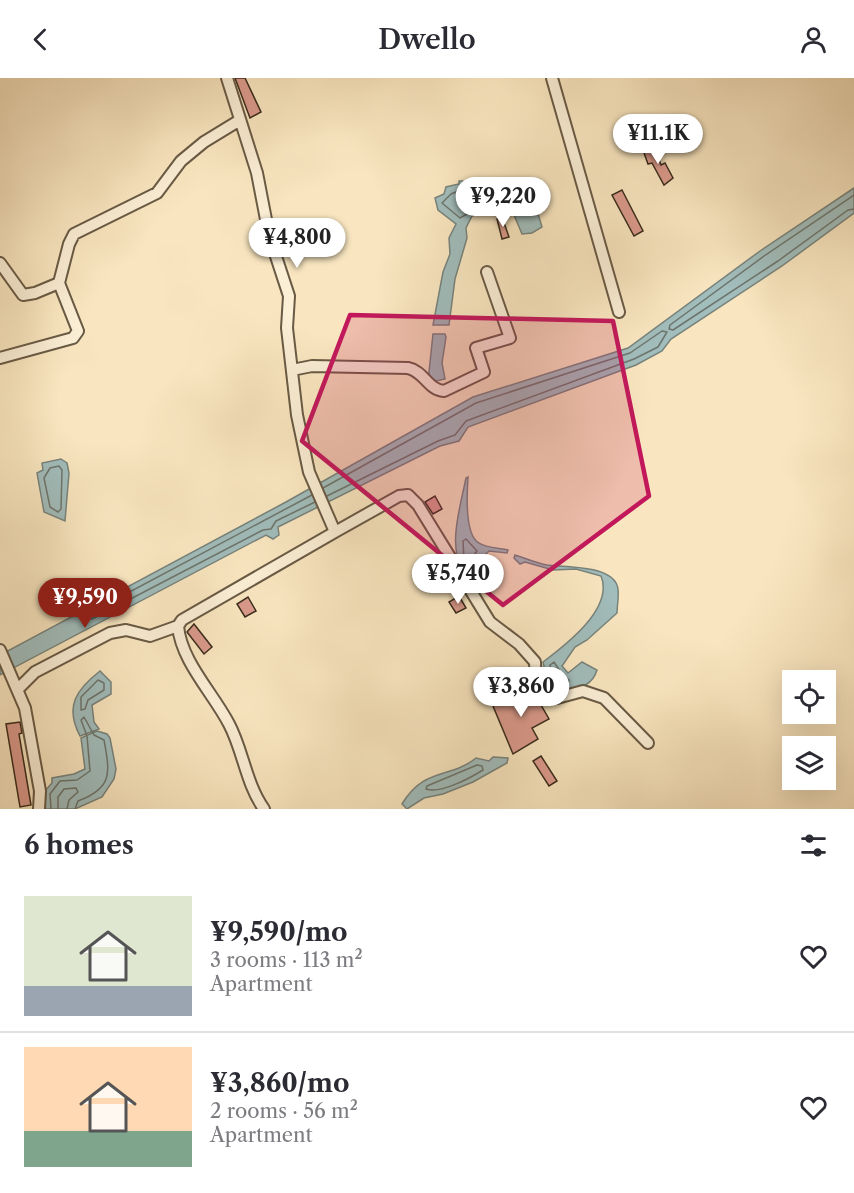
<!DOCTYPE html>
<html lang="en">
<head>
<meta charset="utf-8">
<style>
	body { margin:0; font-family:"Libre Caslon Text",serif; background:#f7f7f7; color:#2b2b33; height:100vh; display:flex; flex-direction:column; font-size:22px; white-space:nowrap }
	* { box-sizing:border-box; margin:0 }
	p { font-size:20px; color:#7c7c81 }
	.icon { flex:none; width:33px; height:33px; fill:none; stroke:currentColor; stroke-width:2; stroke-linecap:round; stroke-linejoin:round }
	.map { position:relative; height:731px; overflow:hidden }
	.sheet { display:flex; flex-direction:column; background:#fff; flex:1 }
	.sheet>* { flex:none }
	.buttons { position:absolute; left:782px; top:592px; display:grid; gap:12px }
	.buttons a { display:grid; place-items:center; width:54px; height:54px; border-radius:0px; background:#fff; box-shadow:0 6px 24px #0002; font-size:30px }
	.price { position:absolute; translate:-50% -51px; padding:0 14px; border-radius:21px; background:#fff; color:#222; font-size:20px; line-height:39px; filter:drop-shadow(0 2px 3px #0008) }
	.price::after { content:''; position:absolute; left:50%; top:36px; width:18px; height:14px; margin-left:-9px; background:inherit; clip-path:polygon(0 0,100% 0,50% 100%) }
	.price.on { background:#8f2418; color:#fff }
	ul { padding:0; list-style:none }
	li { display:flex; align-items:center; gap:18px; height:150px; padding:0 24px }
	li+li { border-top:2px solid #e1e1e2 }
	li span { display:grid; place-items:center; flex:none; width:168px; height:120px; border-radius:0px; color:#555 }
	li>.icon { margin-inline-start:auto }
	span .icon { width:72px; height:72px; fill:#fffc; stroke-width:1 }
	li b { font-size:26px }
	h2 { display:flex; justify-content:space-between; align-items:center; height:72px; padding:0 24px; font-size:26px }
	header { display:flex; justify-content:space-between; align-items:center; height:78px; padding:0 24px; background:#fff; font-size:27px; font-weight:600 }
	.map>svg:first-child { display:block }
	.water { fill:#a1bdbc; stroke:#77837c; stroke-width:1.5 }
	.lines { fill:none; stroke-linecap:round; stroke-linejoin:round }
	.shore { stroke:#6d746c; stroke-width:1.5 }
	.building { fill:#db9a8c; stroke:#392c1c; stroke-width:1.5 }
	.minor-casing { stroke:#695a45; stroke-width:14 }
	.minor { stroke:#fbefd6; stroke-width:10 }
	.marked { fill:#c2185b; fill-opacity:0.2; stroke:#c2185b; stroke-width:4.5; stroke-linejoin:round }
</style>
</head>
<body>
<header><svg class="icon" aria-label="back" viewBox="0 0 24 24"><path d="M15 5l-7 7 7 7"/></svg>Dwello<svg class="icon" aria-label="person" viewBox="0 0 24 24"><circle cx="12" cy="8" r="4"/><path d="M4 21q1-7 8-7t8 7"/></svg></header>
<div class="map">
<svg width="854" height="731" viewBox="0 0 854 731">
	<rect width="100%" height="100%" fill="#f9e6c0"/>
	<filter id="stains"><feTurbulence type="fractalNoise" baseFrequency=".00333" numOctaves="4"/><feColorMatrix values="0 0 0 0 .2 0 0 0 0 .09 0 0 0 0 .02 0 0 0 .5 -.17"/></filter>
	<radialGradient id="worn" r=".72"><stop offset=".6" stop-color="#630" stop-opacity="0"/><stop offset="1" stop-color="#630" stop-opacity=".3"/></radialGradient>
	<path class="water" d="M459 103H464L473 115 509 117 532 135 538 136 542 149 532 155 522 156 514 137 488 133 472 138 466 150 467 160 455 201 449 247H433L443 194 450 176 449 160 456 146 438 132 435 120 444 116 446 109 459 106Z
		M854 110V135L782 188 671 261 662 273 636 287 468 349 459 363 440 368 278 449 279 457 273 461 266 457 0 597V577L286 424 473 319 628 270 760 173Z
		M433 256H445L446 259 442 285 445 301 436 303 430 300 429 294Z
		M61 381 67 385 69 395 65 443 44 434 37 395 43 392 42 385Z
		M468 399C467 414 464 457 479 465 486 470 499 470 508 472L507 475 489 473 469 493 463 492C447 469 461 426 466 400Z
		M515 477C525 480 536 485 547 487 564 489 609 487 617 507 620 514 617 527 617 535L587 562 575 569 562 588 568 595 582 584 597 592C592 609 578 610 562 614 549 605 546 600 543 584 567 566 614 530 601 498L576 491 553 492 525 484 520 486 514 480Z
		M100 593 111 604V616L92 627 94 644 99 651 80 658C64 628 77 611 100 593Z
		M97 653 107 656 110 660 116 691 114 701 102 719 75 731H45L44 714 52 705V700L74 696 85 691 81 660Z
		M493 679 508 680 507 685 473 704 443 716 424 720 407 731 402 726C424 689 450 701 476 680L489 683Z"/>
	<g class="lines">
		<path class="shore" d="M461 112 473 121 506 123 512 129 508 131 481 128 460 140 442 125 451 116Z
			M854 117 764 178 670 247 669 251 673 252 778 183 848 132 854 131
			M59 388 62 392 61 431 58 434 50 429 44 400 50 390Z
			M323 410 476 325 630 275 662 253 667 254 658 269 634 281 466 343 455 357 438 363 327 418
			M312 417 90 535 88 539 92 541 263 452 271 451 276 443 315 424
			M466 461 477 473 468 485 464 482 463 463Z
			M554 584 563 598 569 602 568 606 563 607 552 598 550 587Z
			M98 602 104 605V612L88 622 85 631 81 632V619Z
			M477 687 482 688 483 692C470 700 441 716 426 711L427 708Z
			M51 731 50 716 60 703 77 702 90 693 87 658 81 642 84 639 94 657 104 662C110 695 113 710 78 723L75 731
			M58 731V719L64 711 76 710 78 714 69 722 67 731"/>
	</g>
	<path class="building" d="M235 0H245L261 34 250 40Z
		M654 68 661 87 665 85 673 100 664 107 652 85 648 86 643 72Z
		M622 112 643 153 634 158 612 117Z
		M502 139 509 159 502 161 497 141Z
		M435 418 442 431 433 436 425 424Z
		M459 518 466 530 456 535 449 524Z
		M248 519 256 533 245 539 237 526Z
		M194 546 212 569 204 576 187 554Z
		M533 609 541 618 537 620 549 641 532 650 538 661 513 676 493 628Z
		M20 644 22 655 19 656 31 727 20 729 6 646Z
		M541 678 557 703 549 708 533 683Z"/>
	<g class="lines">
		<defs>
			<path id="minor" d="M227 0 257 95 269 157 289 218 287 250 297 337 309 394 335 454 182 542 178 548C181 583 213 615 229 646 243 672 246 706 264 731
				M552 0 619 234
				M0 185 23 217 35 215 59 205 78 253 73 260 0 280
				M59 205 69 166 74 156 157 115 181 83 204 64 240 42
				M292 292 312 288 408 290C424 293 428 312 444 313L484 294 476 270 510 260 487 194
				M335 454 399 418 408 417 418 427 490 544 519 566 535 584C535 602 540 611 557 620L583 613 604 620 648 665
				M0 572 25 630 40 713 39 731
				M18 611 35 594 110 555 126 552 150 558 178 548"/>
		</defs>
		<use href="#minor" class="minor-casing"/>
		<use href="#minor" class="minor"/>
	</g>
	<path class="marked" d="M350 237 613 243 649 418 503 527 302 363Z"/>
	<rect width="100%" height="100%" filter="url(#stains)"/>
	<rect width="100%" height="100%" fill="url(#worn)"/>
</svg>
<div class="buttons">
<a><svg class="icon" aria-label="locate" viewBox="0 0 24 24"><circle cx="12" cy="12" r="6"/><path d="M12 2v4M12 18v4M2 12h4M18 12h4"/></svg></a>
<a><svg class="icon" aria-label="layers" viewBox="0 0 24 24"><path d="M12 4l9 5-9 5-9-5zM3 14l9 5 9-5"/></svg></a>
</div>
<b class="price" style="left:658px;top:87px">¥11.1K</b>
<b class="price" style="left:503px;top:150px">¥9,220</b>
<b class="price" style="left:297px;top:191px">¥4,800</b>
<b class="price" style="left:458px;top:527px">¥5,740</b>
<b class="price on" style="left:85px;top:551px">¥9,590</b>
<b class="price" style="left:521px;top:640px">¥3,860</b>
</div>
<section class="sheet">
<h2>6 homes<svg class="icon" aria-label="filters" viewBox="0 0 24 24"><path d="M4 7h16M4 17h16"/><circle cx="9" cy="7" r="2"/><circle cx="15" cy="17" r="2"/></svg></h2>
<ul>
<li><span style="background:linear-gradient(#dfe7d0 75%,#9aa5b1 0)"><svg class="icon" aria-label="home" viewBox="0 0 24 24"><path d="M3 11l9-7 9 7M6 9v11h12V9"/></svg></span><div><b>¥9,590/mo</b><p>3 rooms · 113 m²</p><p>Apartment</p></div><svg class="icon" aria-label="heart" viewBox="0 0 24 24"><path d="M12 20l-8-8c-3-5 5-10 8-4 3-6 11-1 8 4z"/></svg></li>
<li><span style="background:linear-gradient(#ffd9b3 70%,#7fa58c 0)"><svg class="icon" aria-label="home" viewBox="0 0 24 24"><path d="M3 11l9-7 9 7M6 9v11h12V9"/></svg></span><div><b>¥3,860/mo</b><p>2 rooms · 56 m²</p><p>Apartment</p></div><svg class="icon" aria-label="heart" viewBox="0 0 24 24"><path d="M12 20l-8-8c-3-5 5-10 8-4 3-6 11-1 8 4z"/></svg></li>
</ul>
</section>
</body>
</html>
